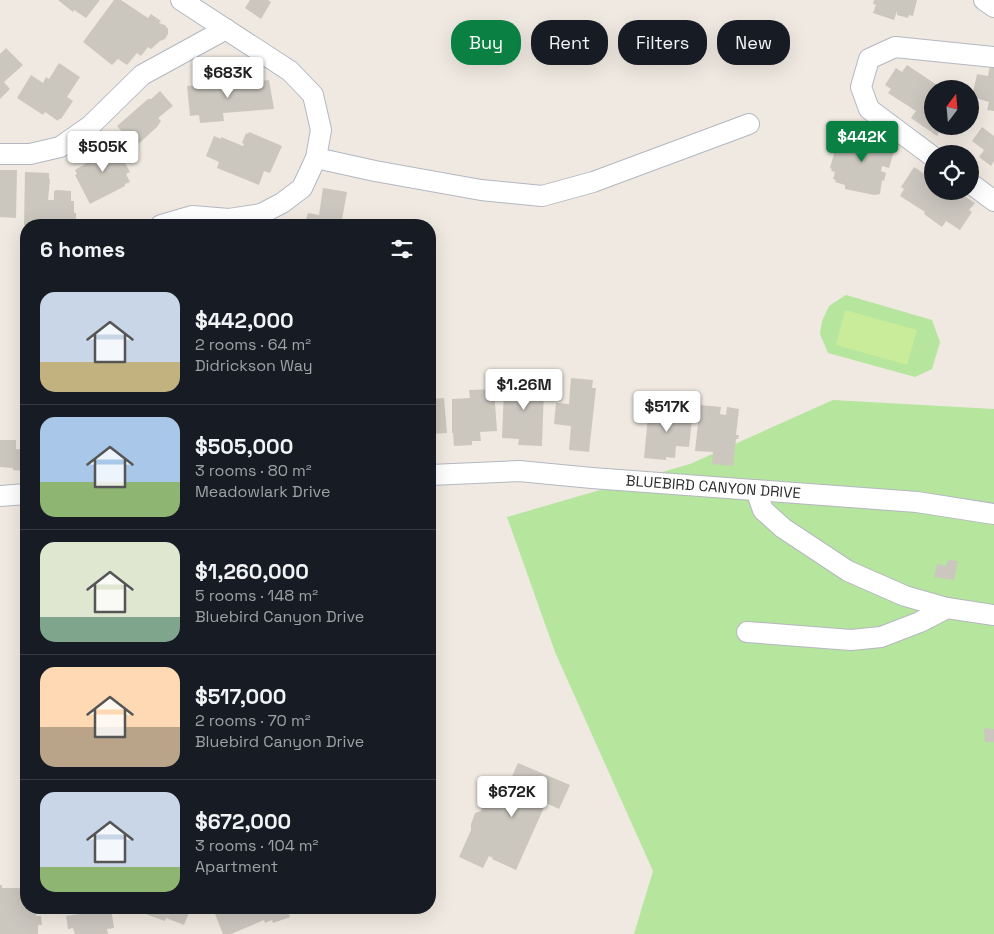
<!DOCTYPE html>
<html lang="en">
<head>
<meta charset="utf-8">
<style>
	body { margin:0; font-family:"Space Grotesk",sans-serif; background:#242831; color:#f1f3f6; height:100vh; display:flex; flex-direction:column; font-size:19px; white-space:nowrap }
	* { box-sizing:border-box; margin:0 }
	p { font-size:16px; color:#9ea1a6 }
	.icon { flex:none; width:28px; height:28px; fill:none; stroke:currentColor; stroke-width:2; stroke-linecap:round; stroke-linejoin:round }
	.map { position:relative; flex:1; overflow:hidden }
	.side { position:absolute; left:20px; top:219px; width:416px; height:695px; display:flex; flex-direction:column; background:#171b24; border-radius:20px; box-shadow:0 5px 20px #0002 }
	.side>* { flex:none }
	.top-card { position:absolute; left:451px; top:20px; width:468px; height:45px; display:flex; gap:10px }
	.needle { width:32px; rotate:16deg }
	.fabs { position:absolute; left:924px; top:80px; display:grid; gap:10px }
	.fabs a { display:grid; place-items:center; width:55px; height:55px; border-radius:50%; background:#171b24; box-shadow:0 5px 20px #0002; font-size:25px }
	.price { position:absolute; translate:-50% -42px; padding:0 11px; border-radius:5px; background:#fff; color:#222; font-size:16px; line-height:32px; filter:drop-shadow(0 1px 2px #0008) }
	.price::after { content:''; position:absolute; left:50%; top:30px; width:15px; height:11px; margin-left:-8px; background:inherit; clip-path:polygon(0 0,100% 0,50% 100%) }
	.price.current { background:#0b8043; color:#fff }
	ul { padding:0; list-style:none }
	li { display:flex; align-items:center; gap:15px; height:125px; padding:0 20px }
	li+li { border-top:1px solid #363941 }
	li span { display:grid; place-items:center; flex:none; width:140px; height:100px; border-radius:15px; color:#555 }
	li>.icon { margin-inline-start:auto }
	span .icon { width:60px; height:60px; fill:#fffc; stroke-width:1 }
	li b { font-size:21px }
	h2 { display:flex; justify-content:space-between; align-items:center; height:60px; padding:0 20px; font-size:21px }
	.pill { padding:0 18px; border-radius:20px; background:#171b24; box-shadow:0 5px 20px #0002; font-size:18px; line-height:45px }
	.pill.current { background:#0b8043; color:#fff }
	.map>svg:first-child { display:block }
	.green { fill:#b6e59e }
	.pitch { fill:#c9ec9a }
	.building { fill:#cbc7bf }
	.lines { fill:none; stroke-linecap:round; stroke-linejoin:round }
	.minor-casing { stroke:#b4b7c1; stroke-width:22 }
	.minor { stroke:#fff; stroke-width:20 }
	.labels { text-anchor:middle; stroke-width:5; stroke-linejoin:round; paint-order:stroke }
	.street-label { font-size:15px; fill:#2e2e2e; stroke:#fff }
</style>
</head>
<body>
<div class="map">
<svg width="994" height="934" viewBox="0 0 994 934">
	<rect width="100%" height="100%" fill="#efe9e1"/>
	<path class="green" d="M846 295 932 320 940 342 932 369 915 377 828 353 820 334 822 321 829 306Z
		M833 400 994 409V934H634L653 871 555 652 507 517 690 464Z"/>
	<path class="pitch" d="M845 310 917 330 907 365 836 345Z"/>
	<path class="building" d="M58 0H100L86 18 74 10 73 12Z
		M114 0H121L148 18 151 14 161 21 159 23 165 25 168 29V34L165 39 160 41 151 49 148 47 141 56 137 53 127 65 118 59 112 65 83 42Z
		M250 0H268L271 2 261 19 245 8Z
		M874 0H917L913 16 909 15 908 18 897 15V11L894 20 873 13 876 5 873 4Z
		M6 48 23 65 4 82 10 89 0 99V54Z
		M59 63 80 77 67 97 73 101 61 119H59L58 121 45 112 43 115 17 98 31 75 43 83 46 77 49 79Z
		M907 65 943 89H932V126H943L937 136 911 118 916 111 888 93 891 89 885 85 896 68 902 72Z
		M990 65H994V111L987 110 989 102 972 97 977 74 988 76Z
		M245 80V83L269 80 274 109 223 113 224 121 200 123 199 115 190 116 187 86Z
		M160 91 173 106 158 118 161 121 157 127 135 147 117 126 148 99H151Z
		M982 127 994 136V161L991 166 979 157 984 150 972 141Z
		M867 129 895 148 889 168 882 166 881 171 886 173 884 181 882 180 880 194 874 195 845 189V185L835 182 836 180 833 179 835 172 831 171 832 169 830 168 839 135 857 140 855 146 862 149Z
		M249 132 282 146 270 173 264 171 259 185 217 168 219 162 206 156 214 136 221 139V137L243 146 244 144 242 143 246 133 248 134Z
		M112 139 130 172 126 174 130 182 125 184V186L90 204 75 175 77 174 75 170 92 160 94 164 98 162 91 150Z
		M914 167 932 179V191H954L957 194 958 192 975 203 969 210 972 212 960 230 946 221 942 227 924 214 925 212 900 196 904 189 901 187Z
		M0 170H17L16 218 0 217Z
		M25 172 49 173V179H50L48 200H54V191L57 190 71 191V201H74V213H76V219H79V225H24Z
		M323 188 347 192 341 225H304L308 213 319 215Z
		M515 376H536L544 388 542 446 518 445 519 439 502 438 504 387H515Z
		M571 378 593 380 592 388H596L589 452 569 450 571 426 554 424 556 403 569 404Z
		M494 389 497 431 480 432 481 441H472V445L454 446 453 433H452V399L470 398 469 390Z
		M444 398 447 433 430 434V399Z
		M700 405 721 407 720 414 726 415 727 407 739 409 736 435H739L738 439H736L733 466 712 464 713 452 695 451Z
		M672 406H681L687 408 686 420H692L689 447 676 446 675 458 666 457V460L644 458 648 416 653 417V413L666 415V408Z
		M0 440H16V449L25 450 24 471 13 470V468L0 467Z
		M948 560 958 561 954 580 934 577 937 564 946 566Z
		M984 728 994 729V742H985Z
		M518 763 570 785 559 809 546 803 516 870 492 859 493 858 489 856 483 868 459 857 471 830V824L475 813 481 811 489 791 492 793V791L503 796Z
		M0 885H2V888H20V891H26V908H46L47 912H36V916H41L42 925H38V934H0Z
		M86 908H111L114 928 107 929 108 934H75L73 928 68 929 66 916 87 913Z
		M142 908H191L184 925 166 918 165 921 140 912Z
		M227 908H287L290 917 273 923 272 920 265 923 264 920 231 934H223L215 914 227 909Z"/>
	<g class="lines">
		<defs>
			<g id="minor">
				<path d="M984 0 994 7"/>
				<path d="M0 154H30L60 147 90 126 142 75 226 29"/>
				<path d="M932 156 869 109 861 87 869 59 895 47 994 57"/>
				<path d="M316 158 375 171 481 190 542 196 593 182 749 124"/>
				<path d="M970 183 994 201"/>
				<path d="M161 225 192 216 229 219 261 214 282 203 302 188 316 158 321 130 313 95 290 71 181 0"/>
				<path id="s1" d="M430 475 519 471 592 478 917 502 994 514"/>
				<path d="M756 490 763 510 783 528 848 571 905 596 947 608 994 615"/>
				<path d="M0 496 26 494"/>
				<path d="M747 632 851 640 881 637 920 622 947 608"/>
			</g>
		</defs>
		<use href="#minor" class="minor-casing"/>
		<use href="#minor" class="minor"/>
	</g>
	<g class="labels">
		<g class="street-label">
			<text dy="5" stroke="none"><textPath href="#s1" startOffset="284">BLUEBIRD CANYON DRIVE</textPath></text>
		</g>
	</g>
</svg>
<div class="fabs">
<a><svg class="needle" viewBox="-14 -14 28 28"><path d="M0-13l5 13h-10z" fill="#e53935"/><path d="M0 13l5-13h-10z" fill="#9ea1a6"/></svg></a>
<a><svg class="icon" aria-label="locate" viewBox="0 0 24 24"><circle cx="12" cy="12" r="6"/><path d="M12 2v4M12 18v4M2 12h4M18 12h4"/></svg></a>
</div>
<b class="price" style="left:228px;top:99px">$683K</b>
<b class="price current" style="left:862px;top:163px">$442K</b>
<b class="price" style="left:103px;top:173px">$505K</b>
<b class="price" style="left:524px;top:411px">$1.26M</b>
<b class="price" style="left:667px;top:433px">$517K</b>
<b class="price" style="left:512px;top:818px">$672K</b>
<div class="top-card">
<a class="pill current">Buy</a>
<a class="pill">Rent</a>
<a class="pill">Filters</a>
<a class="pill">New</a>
</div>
<section class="side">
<h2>6 homes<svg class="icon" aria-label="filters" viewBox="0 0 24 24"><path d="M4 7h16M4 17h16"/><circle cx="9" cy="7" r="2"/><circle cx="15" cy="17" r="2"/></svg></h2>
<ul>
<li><span style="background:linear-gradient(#c9d6e8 70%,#c2b280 0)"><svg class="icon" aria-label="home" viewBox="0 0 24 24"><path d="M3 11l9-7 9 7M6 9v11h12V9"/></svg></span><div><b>$442,000</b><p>2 rooms · 64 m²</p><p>Didrickson Way</p></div></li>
<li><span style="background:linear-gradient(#a9c7e8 65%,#8fb573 0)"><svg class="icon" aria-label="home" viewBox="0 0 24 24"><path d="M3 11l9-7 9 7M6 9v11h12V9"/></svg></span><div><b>$505,000</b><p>3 rooms · 80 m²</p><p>Meadowlark Drive</p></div></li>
<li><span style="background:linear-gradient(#dfe7d0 75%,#7fa58c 0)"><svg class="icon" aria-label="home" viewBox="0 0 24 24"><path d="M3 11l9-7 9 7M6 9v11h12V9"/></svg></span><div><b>$1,260,000</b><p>5 rooms · 148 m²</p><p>Bluebird Canyon Drive</p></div></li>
<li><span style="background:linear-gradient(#ffd9b3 60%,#b9a48a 0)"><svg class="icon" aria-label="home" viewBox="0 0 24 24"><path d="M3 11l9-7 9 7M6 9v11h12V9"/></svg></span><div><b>$517,000</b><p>2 rooms · 70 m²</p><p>Bluebird Canyon Drive</p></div></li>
<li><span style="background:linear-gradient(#c9d6e8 75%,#8fb573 0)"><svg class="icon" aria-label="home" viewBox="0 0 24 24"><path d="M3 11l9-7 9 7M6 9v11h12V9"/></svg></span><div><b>$672,000</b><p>3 rooms · 104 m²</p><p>Apartment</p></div></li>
</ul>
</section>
</div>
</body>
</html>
